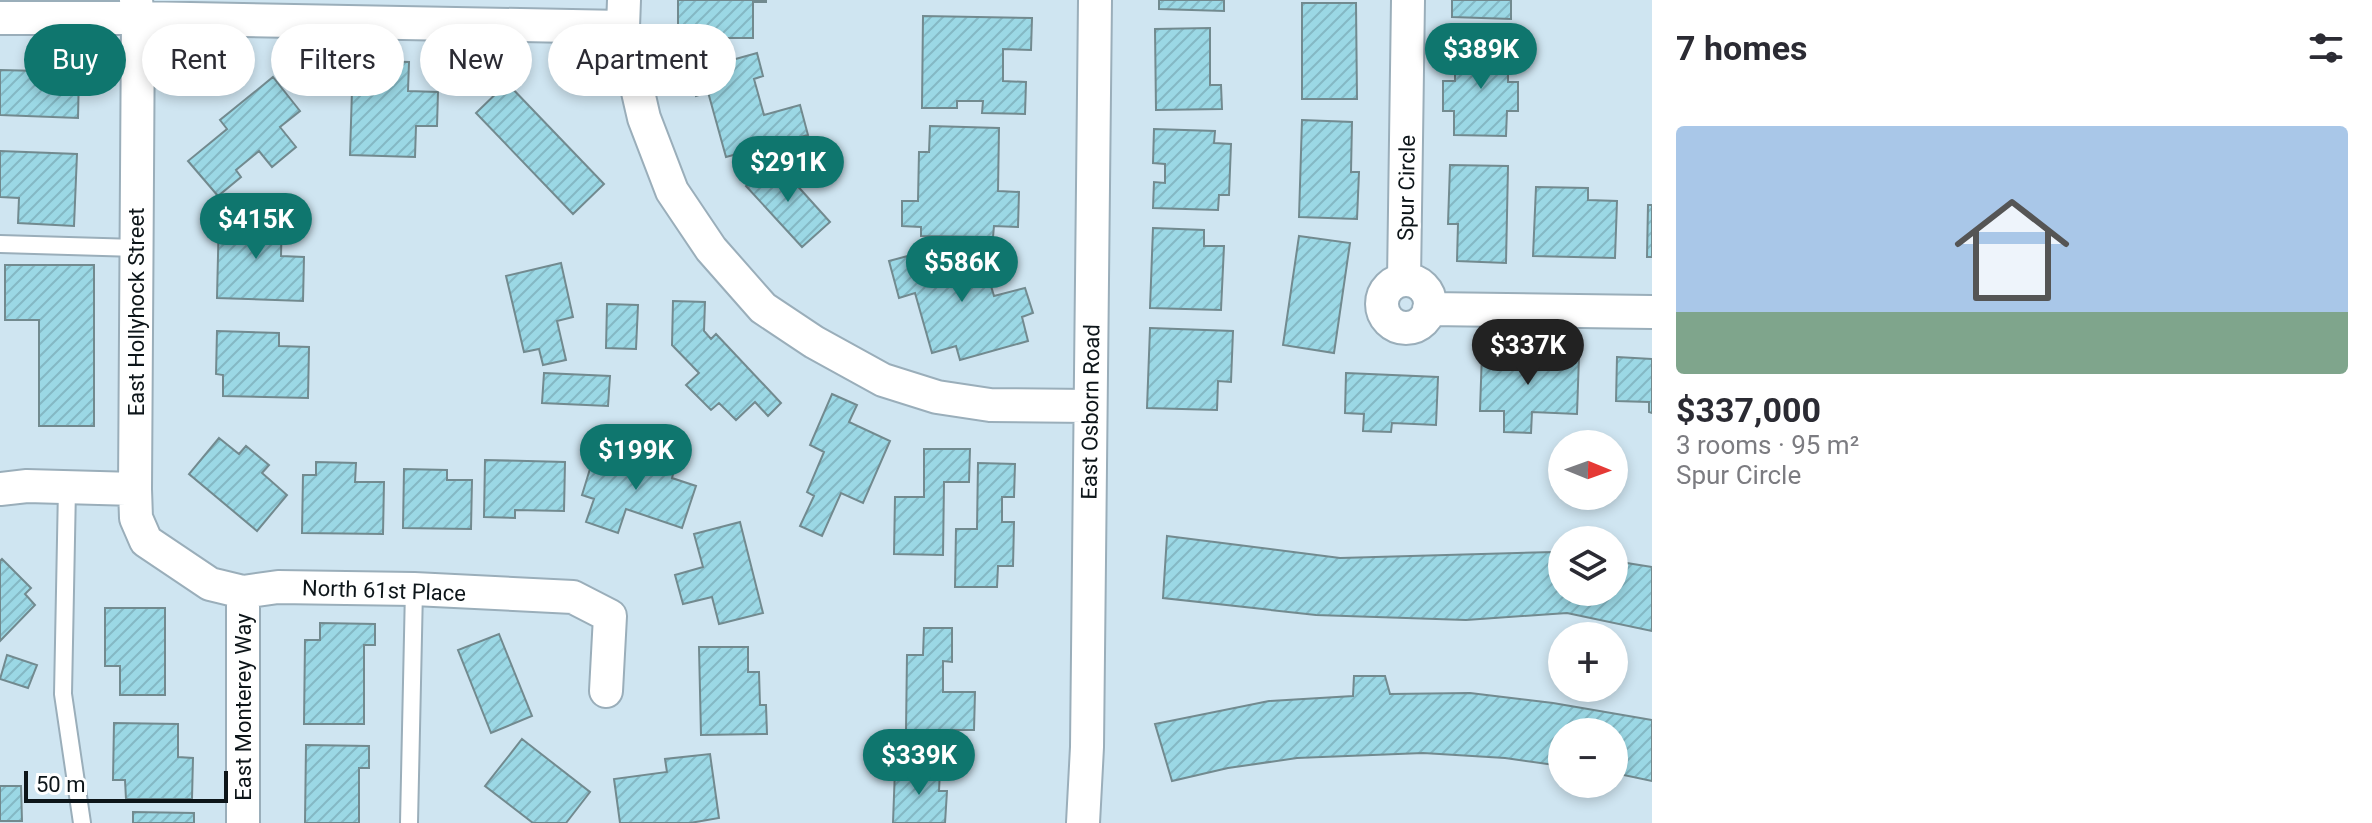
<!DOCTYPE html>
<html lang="en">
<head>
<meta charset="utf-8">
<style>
	body { margin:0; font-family:Roboto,sans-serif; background:#f2f2f3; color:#2b2b33; height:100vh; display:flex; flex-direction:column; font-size:30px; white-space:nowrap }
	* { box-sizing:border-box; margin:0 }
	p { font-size:26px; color:#7c7c81 }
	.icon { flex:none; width:44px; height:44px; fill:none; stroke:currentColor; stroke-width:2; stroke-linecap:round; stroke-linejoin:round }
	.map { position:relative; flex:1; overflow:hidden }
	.side { display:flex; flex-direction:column; background:#fff; width:720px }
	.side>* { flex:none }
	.guide { position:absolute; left:24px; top:24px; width:760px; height:72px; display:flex; gap:16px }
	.needle { width:52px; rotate:91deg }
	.controls { position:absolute; left:1548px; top:430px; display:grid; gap:16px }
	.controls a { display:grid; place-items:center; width:80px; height:80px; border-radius:50%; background:#fff; box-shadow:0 4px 12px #0003; font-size:40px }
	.scale { position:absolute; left:24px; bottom:20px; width:204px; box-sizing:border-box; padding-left:8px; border:4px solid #0d1519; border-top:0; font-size:22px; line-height:28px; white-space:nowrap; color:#0d1519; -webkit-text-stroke:6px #fff; paint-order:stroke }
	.price { position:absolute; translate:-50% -68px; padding:0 18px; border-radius:28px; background:#0f766e; color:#fff; font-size:26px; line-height:52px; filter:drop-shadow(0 2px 4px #0008) }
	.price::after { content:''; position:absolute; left:50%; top:48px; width:24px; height:18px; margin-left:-12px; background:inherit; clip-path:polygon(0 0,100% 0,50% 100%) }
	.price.selected { background:#222; color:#fff }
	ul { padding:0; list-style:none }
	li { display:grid; align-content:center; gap:16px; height:424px; padding:0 24px }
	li+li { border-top:2px solid #e1e1e2 }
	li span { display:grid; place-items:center; height:248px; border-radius:8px; color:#555 }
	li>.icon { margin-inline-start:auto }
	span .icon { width:144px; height:144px; fill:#fffc; stroke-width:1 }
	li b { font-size:34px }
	h2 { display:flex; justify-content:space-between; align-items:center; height:96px; padding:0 24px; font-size:34px }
	.chip { padding:0 28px; border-radius:36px; background:#fff; box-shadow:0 4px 12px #0003; font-size:28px; line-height:72px }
	.chip.selected { background:#0f766e; color:#fff }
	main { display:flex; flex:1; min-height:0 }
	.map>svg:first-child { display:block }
	.building { fill:url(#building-hatch); stroke:#728a8f; stroke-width:2 }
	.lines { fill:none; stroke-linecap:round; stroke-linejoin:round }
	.lane-casing { stroke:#9aaeba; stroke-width:20 }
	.street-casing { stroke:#9aaeba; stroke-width:36 }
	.lane { stroke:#fff; stroke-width:16 }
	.street { stroke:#fff; stroke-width:32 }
	.labels { text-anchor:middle; stroke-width:6; stroke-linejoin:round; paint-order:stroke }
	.street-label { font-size:22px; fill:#0d1519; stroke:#fff }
</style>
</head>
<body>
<main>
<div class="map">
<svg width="1652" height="823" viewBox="0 0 1652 823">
	<defs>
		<pattern id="building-hatch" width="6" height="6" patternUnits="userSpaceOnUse" patternTransform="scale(2)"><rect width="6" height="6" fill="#9bd8e5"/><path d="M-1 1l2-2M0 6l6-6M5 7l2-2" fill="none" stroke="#84b8c4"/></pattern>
	</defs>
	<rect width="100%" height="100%" fill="#cfe5f1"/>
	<path class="building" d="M678 0H766V2H753V38H678Z
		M1159 0H1224V11L1159 9Z
		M1452 0H1511V19L1452 17Z
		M1302 3H1356L1357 99H1302Z
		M923 16 1032 18 1031 50 1003 49V81L1026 82 1025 114 982 113 983 101H957V108H922Z
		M1210 28V85H1221L1222 109 1156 110 1155 29Z
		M1455 46H1508V82H1518V111H1507L1506 136 1454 135V111H1443V81H1455Z
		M757 53 763 76 754 79 764 115 800 105 808 135 726 157 708 92 696 96 689 72Z
		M375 61 409 62 408 91 438 92 437 126H416L415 157 350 155 352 90 374 91Z
		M0 70 79 72 78 118 0 115Z
		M273 77 300 111 280 127 296 147 272 167 259 151 236 170 241 177 218 196 188 161 227 129 220 120Z
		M507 83 604 184 573 214 476 113Z
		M1302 120 1352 122 1351 172H1359L1357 219 1299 217Z
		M930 126 999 128 998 191 1019 192 1018 227 994 226 993 237 921 236V227L902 226V201H918L919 152H929Z
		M1154 129 1215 131 1214 143 1231 144 1229 195H1219L1218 210 1153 208 1154 182 1165 183V164L1153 163Z
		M0 151 77 154 74 226 18 223 19 198 0 197Z
		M775 161 830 222 802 247 746 186Z
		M1450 165 1508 166 1506 263 1457 261 1458 224H1448Z
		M1536 187 1588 188V200L1617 201 1615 258 1533 256Z
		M1648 205H1652V257H1647Z
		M219 214 282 216 281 256 304 257 303 301 217 298Z
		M1153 228 1204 230V246H1224L1221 310 1150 308Z
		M1299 236 1350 243 1334 353 1283 345Z
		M930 250 934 265 981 252 994 296 1025 288 1033 313 1022 317 1028 341 960 360 956 346 932 353 915 293 899 298 889 261Z
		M561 263 573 317 557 321 566 360 543 365 539 349 524 352 506 276Z
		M5 265H94V426H39V320H5Z
		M673 301 705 302 704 331 711 339 716 334 781 403 768 416 755 402 736 420 719 403 711 410 686 385 699 373 672 345Z
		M607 304 638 305 636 349 606 348Z
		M1150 328 1233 331 1231 382 1218 381 1217 410 1147 408Z
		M217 331 279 333V346L309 347 308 398 223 396V375L216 374Z
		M1482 352 1579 356 1577 414 1532 412 1531 433 1504 432V411H1480Z
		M1617 357 1652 359V413L1649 412V402L1616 401Z
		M544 373 610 376 608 406 542 403Z
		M1346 373 1438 377 1436 425 1392 423 1391 432 1363 431 1364 414 1345 413Z
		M832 394 857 405 849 422 890 441 863 503 841 493 822 536 800 526 814 496 807 492 824 452 810 445Z
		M219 438 239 454 246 446 269 465 262 473 287 495 257 531 189 474Z
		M924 449H970L969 482H944L943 555 894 554 895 497H924Z
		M628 451 675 467 672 478 696 486 682 528 626 509 618 533 586 522 594 499 582 495 593 459 622 468Z
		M485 460 565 462 564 511 515 510V518L484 517Z
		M316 462 356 463 355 482H384L383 534 302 533 303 475H316Z
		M978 463 1015 464 1014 497H1002V522H1014L1013 566H998L997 587H955L956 529H977Z
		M404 469 447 470V480H472L471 529 403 528Z
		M740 522 763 613 719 624 712 597 683 604 675 575 703 567 694 534Z
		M1167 536 1340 558 1554 552 1562 553V592H1614V561L1652 567V631L1567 613 1466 620 1316 615 1163 598Z
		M2 559 31 588 25 594 35 605 0 641V561Z
		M105 608H165V695H120V666H105Z
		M320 623 375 624V645H364V724H304L305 640H320Z
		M924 628H952V662L943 661V692H975L974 730H906L907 655H923Z
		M499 634 532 716 491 733 458 650Z
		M699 647H748V672H759L760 705H766L767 734 701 735Z
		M7 655 37 665 28 688 0 679Z
		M1354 676H1385L1390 694 1470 693 1553 703 1652 720V781L1614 773V732H1562V766L1505 758 1423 753 1297 758 1228 768 1172 781 1155 724 1269 701 1353 696Z
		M114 723 178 724V757L193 758 192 799H126L125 780H113Z
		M522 739 590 792 566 823H533L485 786Z
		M306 745 369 746V768H359V823H305Z
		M710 754 719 818 690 823H620L614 779 667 772 665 759Z
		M895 769 940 770 939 791H947L945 823H893Z
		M0 786H21L22 821H0Z
		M133 812 194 813V823H133Z"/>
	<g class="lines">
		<defs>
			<path id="lane" d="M0 244 137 248
				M67 488 63 694 82 823
				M409 823 414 589"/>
			<path id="street" d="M136 0 138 18 135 489 136 518 146 541 210 584 243 592 278 587 414 589 573 597 610 616 606 691
				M624 0 623 27 644 118 672 191 711 249 763 308 814 342 883 380 937 397 990 405 1090 406
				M0 18H138L623 27
				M1382 304a24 24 0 1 1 48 0a24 24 0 1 1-48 0Z
				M1404 280 1408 0
				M1429 309 1652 312
				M0 489 27 486 135 489
				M243 823V592
				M1083 823 1087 747 1095 0"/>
		</defs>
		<use href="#lane" class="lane-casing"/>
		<use href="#street" class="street-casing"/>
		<use href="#lane" class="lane"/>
		<use href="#street" class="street"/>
	</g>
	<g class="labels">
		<g class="street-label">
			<text transform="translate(1406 188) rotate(-89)" y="8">Spur Circle</text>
			<text transform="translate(136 312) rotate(-90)" y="8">East Hollyhock Street</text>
			<text transform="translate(1090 412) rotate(-89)" y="8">East Osborn Road</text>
			<text transform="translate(384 590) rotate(2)" y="8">North 61st Place</text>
			<text transform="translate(243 707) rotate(-90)" y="8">East Monterey Way</text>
		</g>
	</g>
</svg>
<div class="controls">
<a><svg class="needle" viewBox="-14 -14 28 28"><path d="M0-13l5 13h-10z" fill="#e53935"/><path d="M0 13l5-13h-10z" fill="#7c7c81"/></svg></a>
<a><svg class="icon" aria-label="layers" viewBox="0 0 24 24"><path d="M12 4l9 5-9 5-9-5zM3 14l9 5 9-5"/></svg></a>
<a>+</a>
<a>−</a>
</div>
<div class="scale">50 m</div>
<b class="price" style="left:1481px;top:91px">$389K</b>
<b class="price" style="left:788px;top:204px">$291K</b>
<b class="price" style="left:256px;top:261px">$415K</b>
<b class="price" style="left:962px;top:304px">$586K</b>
<b class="price selected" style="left:1528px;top:387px">$337K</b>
<b class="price" style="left:636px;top:492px">$199K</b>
<b class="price" style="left:919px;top:797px">$339K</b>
<div class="guide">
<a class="chip selected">Buy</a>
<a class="chip">Rent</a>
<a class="chip">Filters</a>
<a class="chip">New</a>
<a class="chip">Apartment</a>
</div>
</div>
<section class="side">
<h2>7 homes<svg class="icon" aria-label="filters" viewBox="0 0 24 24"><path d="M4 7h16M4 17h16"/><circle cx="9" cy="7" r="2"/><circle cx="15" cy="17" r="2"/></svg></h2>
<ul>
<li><span style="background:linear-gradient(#a9c7e8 75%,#7fa58c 0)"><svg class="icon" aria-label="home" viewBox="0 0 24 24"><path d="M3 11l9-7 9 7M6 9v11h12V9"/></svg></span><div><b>$337,000</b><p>3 rooms · 95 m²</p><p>Spur Circle</p></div></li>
</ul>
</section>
</main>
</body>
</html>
